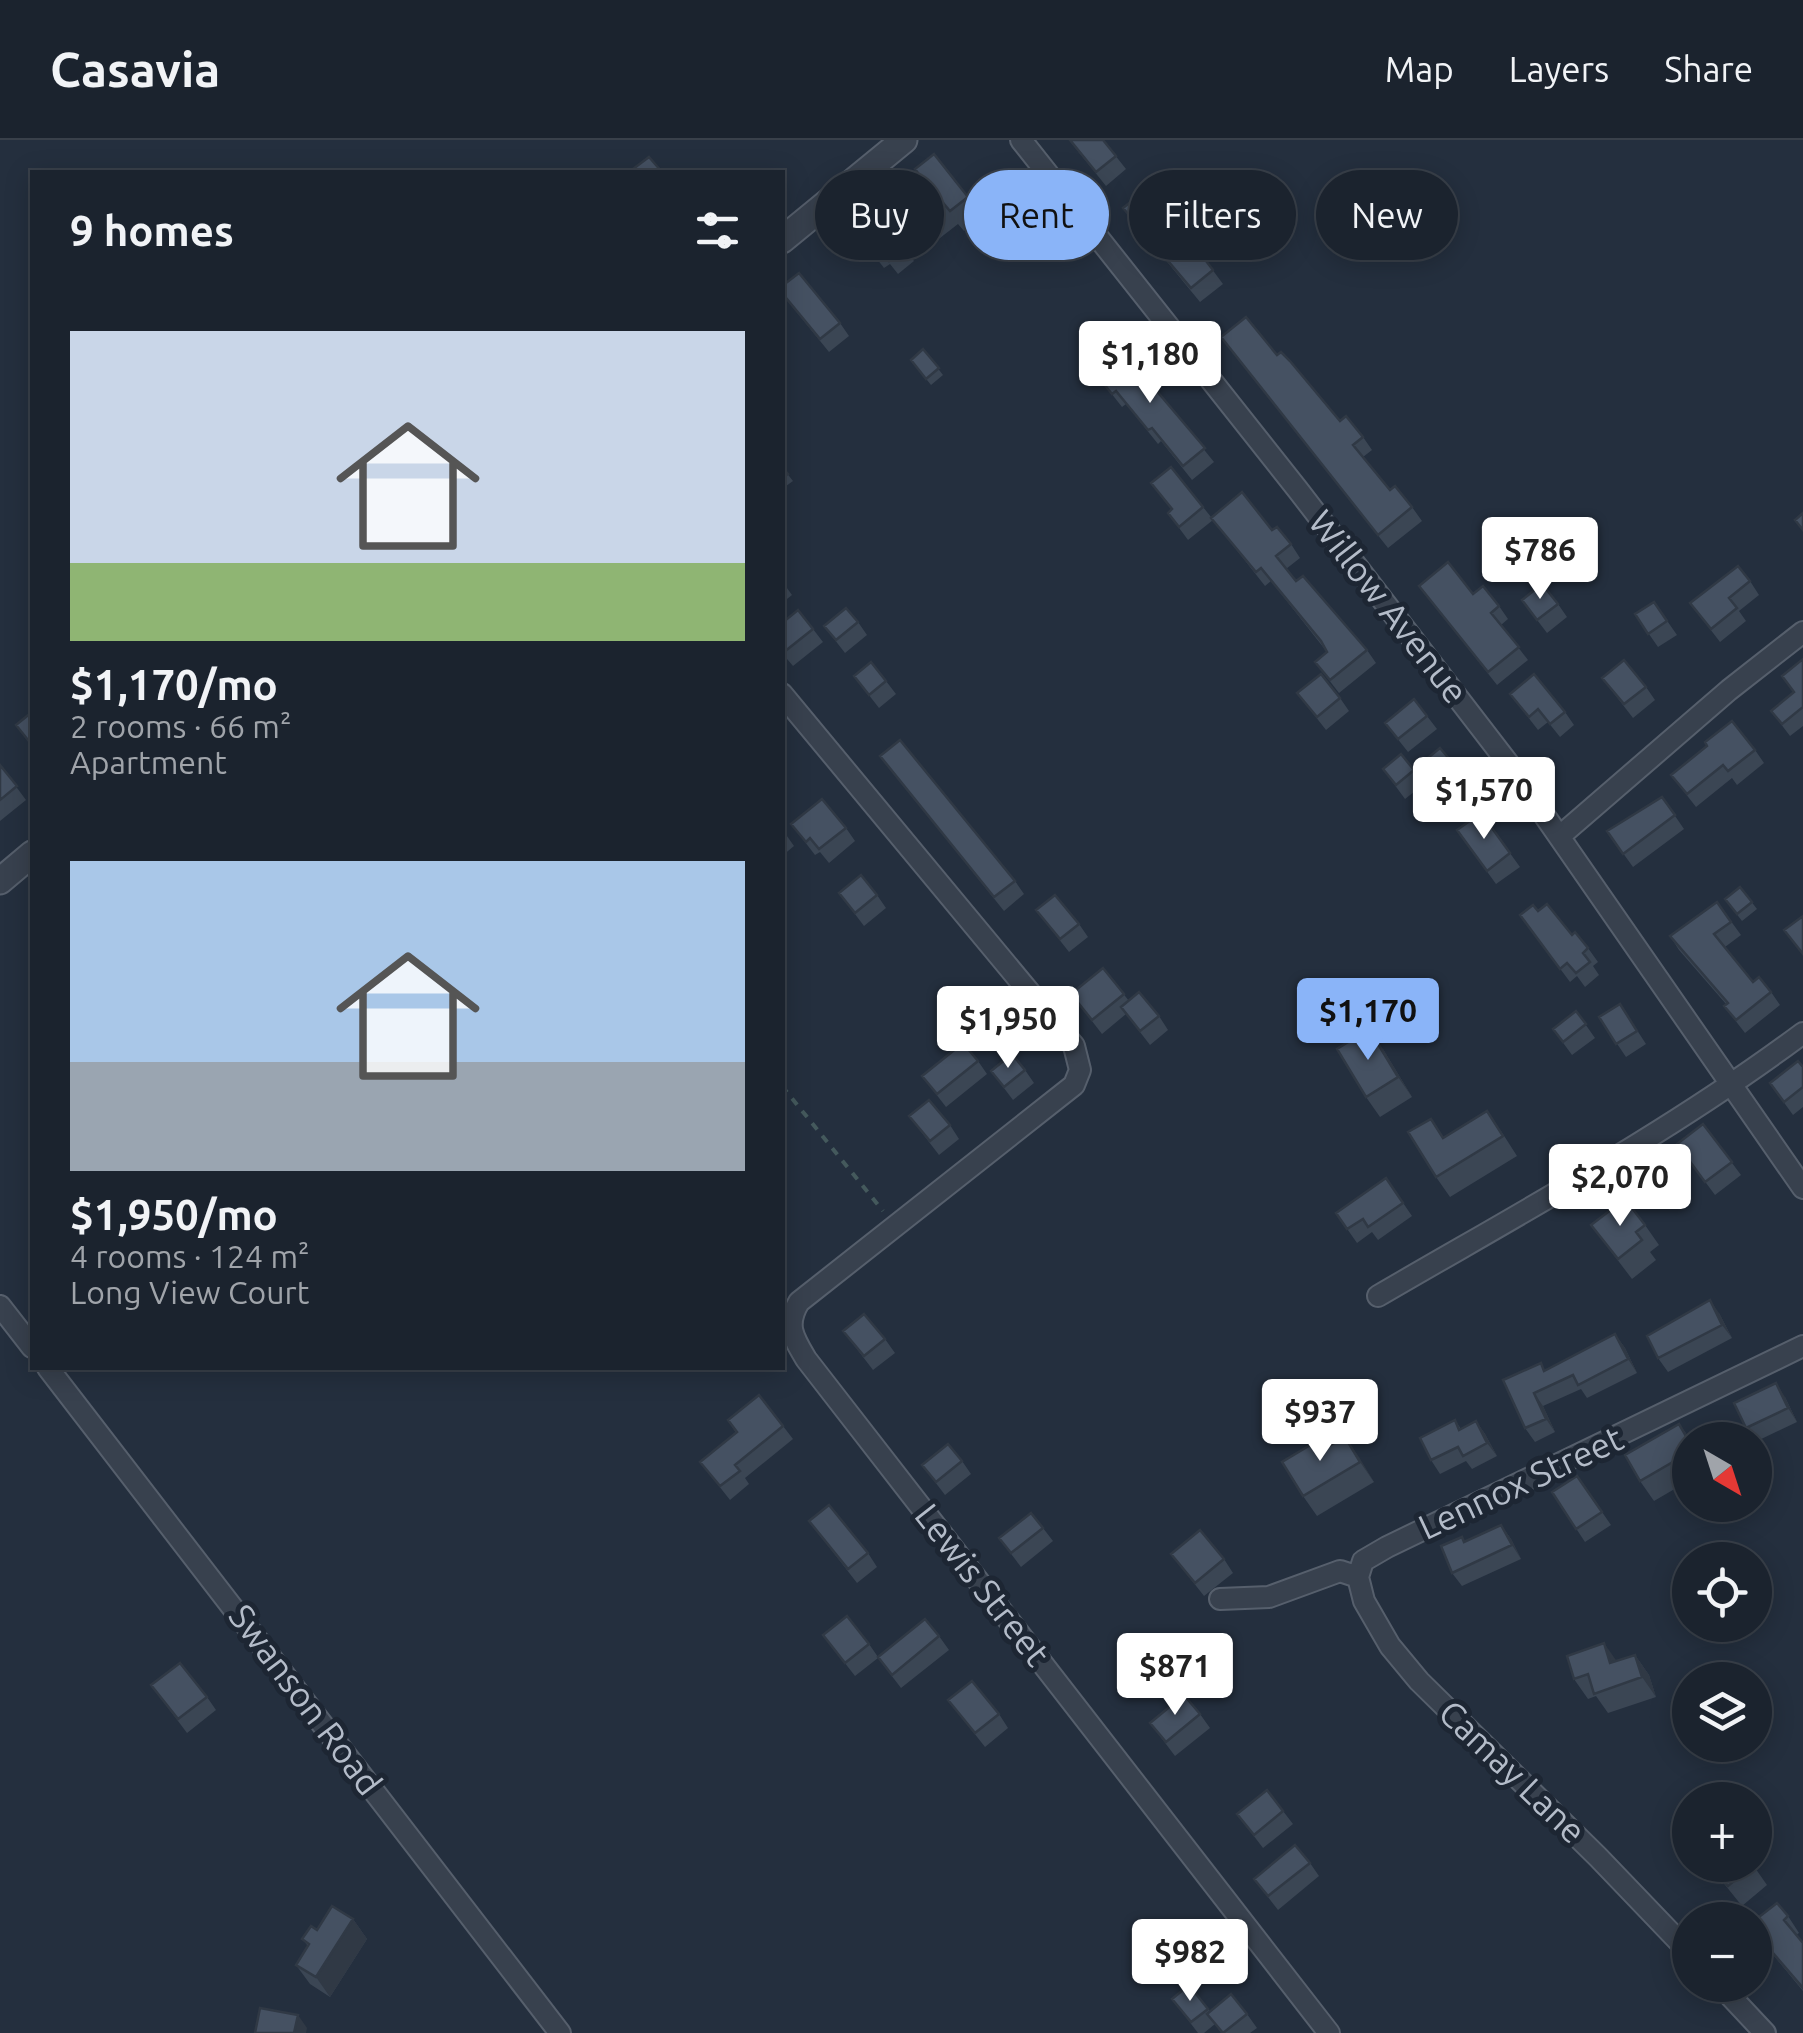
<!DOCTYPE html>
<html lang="en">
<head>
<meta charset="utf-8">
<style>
	body { margin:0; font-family:Ubuntu,sans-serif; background:#242b36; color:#f1f3f6; height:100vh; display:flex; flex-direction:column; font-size:38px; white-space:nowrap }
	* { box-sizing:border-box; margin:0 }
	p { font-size:32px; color:#a0a4aa }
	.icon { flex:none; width:55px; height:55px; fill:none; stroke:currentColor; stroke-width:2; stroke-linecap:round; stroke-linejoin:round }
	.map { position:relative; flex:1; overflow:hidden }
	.side { position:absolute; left:30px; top:30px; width:755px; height:1200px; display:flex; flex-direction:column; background:#1b232e; border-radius:0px; box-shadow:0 5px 25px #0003,0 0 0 2px #39404a }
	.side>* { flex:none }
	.guide { position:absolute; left:815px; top:30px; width:838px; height:90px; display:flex; gap:20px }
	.needle { width:65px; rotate:141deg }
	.tools { position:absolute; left:1672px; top:1282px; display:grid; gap:20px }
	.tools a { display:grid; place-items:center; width:100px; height:100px; border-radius:50%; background:#1b232e; box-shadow:0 5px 25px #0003,0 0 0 2px #39404a; font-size:50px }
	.price { position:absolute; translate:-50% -85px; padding:0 22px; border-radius:10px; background:#fff; color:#222; font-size:32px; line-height:65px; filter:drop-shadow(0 2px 5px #0008) }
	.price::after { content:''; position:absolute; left:50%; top:60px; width:30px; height:22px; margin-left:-15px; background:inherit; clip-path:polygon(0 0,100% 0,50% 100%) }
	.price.on { background:#8ab4f8; color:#111 }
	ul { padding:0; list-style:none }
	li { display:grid; align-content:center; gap:20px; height:530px; padding:0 40px }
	li span { display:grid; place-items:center; height:310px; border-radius:0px; color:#555 }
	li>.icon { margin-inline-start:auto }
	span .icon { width:180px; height:180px; fill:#fffc; stroke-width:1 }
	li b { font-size:42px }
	h2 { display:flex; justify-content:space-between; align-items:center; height:120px; padding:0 40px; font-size:42px }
	.tag { padding:0 35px; border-radius:45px; background:#1b232e; box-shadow:0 5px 25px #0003,0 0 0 2px #39404a; font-size:35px; line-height:90px }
	.tag.on { background:#8ab4f8; color:#111 }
	header { display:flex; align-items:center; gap:60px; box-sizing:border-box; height:140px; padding:0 50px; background:#1b232e; border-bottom:2px solid #39404a }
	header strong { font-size:48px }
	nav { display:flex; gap:55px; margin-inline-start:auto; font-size:35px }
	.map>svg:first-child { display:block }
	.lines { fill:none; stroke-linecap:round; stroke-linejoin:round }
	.minor-casing { stroke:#565f6c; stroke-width:24 }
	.tertiary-casing { stroke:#565f6c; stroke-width:29 }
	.path { stroke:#44595c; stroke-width:4; stroke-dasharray:8 8; stroke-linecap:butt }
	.minor { stroke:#38414e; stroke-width:20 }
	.tertiary { stroke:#38414e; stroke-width:25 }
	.wall { fill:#3b4654 }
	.shaded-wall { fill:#303945 }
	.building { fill:#455162; stroke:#303945; stroke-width:2.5 }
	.labels { text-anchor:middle; stroke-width:10; stroke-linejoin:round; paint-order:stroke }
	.street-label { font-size:35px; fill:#b4bcc9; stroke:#1d2633 }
</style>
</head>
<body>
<header>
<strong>Casavia</strong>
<nav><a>Map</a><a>Layers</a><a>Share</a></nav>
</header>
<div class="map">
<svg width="1803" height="1893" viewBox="0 0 1803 1893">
	<rect width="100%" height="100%" fill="#242f3e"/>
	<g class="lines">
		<defs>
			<path id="minor" d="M1021 0 1298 350 1508 623 1803 1048
				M782 554 1074 906 1080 930 1074 945 799 1162C785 1185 793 1197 806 1219L1329 1893
				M1560 696 1729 550 1803 492
				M1378 1156C1522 1072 1669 993 1803 893
				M0 1166 32 1207
				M48 1228 560 1893
				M1220 1459 1269 1457 1340 1431 1358 1437
				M1690 1813 1598 1717 1419 1541 1390 1506 1364 1461 1358 1437 1363 1421 1387 1407 1803 1206
				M1720 1845 1765 1893"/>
			<path id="tertiary" d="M782 100 904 0
				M0 741 32 714"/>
		</defs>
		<use href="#minor" class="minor-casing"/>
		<use href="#tertiary" class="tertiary-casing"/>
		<path class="path" d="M782 946 883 1071"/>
		<use href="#minor" class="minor"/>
		<use href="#tertiary" class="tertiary"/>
	</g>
	<path class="wall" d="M1069 0H1103L1126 29 1106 46Z
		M915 29 968 57 982 77 964 91 958 84 940 98 909 58 925 45Z
		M1123 68 1196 94 1205 108 1200 113 1223 144 1200 162Z
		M856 92 904 108 914 121 898 134 890 124 884 128Z
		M782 154 840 183 849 196 829 212Z
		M1221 197 1277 215 1340 281 1363 297 1372 310 1363 317 1390 350 1412 367 1422 381 1388 408Z
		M923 209 943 235 931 245 911 220Z
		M1096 234H1148L1157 248 1155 249 1214 322 1192 340 1161 301 1158 304 1126 264 1122 267Z
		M782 327 793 341 782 349Z
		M1151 343 1203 367 1211 377 1272 390 1291 404 1300 418 1286 429 1296 441 1367 510 1376 523 1339 553 1315 522 1327 512 1271 441 1265 446 1213 380 1188 400 1168 373 1172 370Z
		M782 441 792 455 782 463Z
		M1750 441 1759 455 1739 471 1746 481 1720 502 1690 463Z
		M1419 446 1473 454 1499 466 1508 479 1501 485 1528 520 1497 545Z
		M1522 460 1558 464 1567 477 1547 493Z
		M1654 462 1677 495 1658 507 1635 474Z
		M858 482 867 495 845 513 824 486Z
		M782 483 813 489 823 502 793 526 782 513Z
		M1803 519V586L1790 596 1771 571 1794 553 1782 536Z
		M854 536 886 541 896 554 879 568Z
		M1602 538 1646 547 1655 560 1633 578Z
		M1297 553 1340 558 1349 571 1326 590Z
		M1510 554 1565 572 1574 585 1560 597 1548 582 1538 590Z
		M1427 576 1437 589 1408 612 1385 583Z
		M1755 610 1764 623 1737 645 1732 638 1696 667 1671 635Z
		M880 616 1015 741 1024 754 1004 771Z
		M0 625 26 660 0 681Z
		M1418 626 1462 634 1471 648 1449 666Z
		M1383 629 1414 630 1424 644 1405 659Z
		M1662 657 1684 689 1633 727 1607 691Z
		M1481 673 1520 727 1496 744 1457 690Z
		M791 684 846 688 855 701 829 723 820 712 815 715Z
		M782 689 794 706 782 716Z
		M1740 747 1757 769 1742 781 1725 759Z
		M839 753 877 755 886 768 864 786Z
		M1717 762 1741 795 1725 807 1753 842 1771 852 1780 865 1745 893 1724 866 1726 864 1679 810 1670 796Z
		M1036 770 1079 784 1088 797 1069 812Z
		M1538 771 1588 808 1598 822 1593 826 1599 835 1585 847 1577 836 1570 842 1520 775Z
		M1103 828 1129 861 1159 876 1168 890 1150 905 1126 874 1102 894 1071 854Z
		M1620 864 1646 904 1626 917 1599 877Z
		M1576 871 1595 898 1572 915 1553 889Z
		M1383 909 1412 957 1380 977 1366 957Z
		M978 921 987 934 946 967 922 936Z
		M1803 927V967L1793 975 1770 943Z
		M1025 930 1034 943 1013 960 991 931Z
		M909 976 950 985 959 999 939 1015Z
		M1703 984 1741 1035 1715 1055 1677 1004Z
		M1501 991 1517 1016 1450 1057 1436 1037 1444 998Z
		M1386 1038 1412 1076 1378 1100 1372 1092 1357 1103 1336 1073Z
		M1591 1085H1645L1659 1105 1650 1112 1656 1120 1632 1139Z
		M1719 1173 1732 1198 1668 1232 1658 1218Z
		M843 1191 885 1199 895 1213 873 1230Z
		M1615 1194 1625 1208 1637 1233 1587 1258 1581 1249 1543 1266 1555 1292 1535 1302 1525 1288 1503 1240 1546 1230Z
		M1785 1257 1797 1282 1755 1302 1746 1288Z
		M728 1280 783 1286 793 1299 745 1338 749 1344 730 1360 700 1322 736 1293Z
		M1455 1280 1461 1289 1476 1281 1485 1294 1497 1316 1472 1329 1466 1321 1440 1334 1431 1320Z
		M1679 1284 1691 1300 1690 1340 1654 1361 1640 1341Z
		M1345 1297 1374 1342 1317 1376 1303 1356 1328 1307Z
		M962 1321 971 1334 945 1355 922 1325Z
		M1577 1336 1611 1385 1585 1402 1552 1352Z
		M809 1381 868 1413 877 1427 857 1443Z
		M1501 1385 1511 1399 1521 1419 1462 1446 1452 1433 1465 1401Z
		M1043 1388 1053 1401 1021 1427 999 1398Z
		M1171 1414 1224 1419 1233 1433 1204 1456Z
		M823 1495 869 1504 878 1517 939 1496 949 1510 901 1548 878 1518 855 1536Z
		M1635 1515 1649 1535 1656 1557 1608 1573 1596 1556 1588 1559 1574 1539Z
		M151 1545 207 1557 216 1570 187 1593Z
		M948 1560 999 1574 1008 1588 985 1607Z
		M1200 1574 1210 1588 1175 1616 1150 1583Z
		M1283 1671 1293 1684 1263 1708 1237 1674Z
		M1310 1723 1319 1736 1278 1770 1254 1739Z
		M1709 1725H1753L1767 1745 1742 1766Z
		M1788 1776 1799 1793 1796 1795 1803 1803V1851L1755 1793V1780Z
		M353 1779 367 1799 330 1857 310 1844 296 1825 308 1806 302 1799Z
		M1189 1845 1210 1871 1247 1874 1257 1888 1250 1893H1221L1215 1884 1204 1893H1198L1172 1859Z"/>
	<path class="shaded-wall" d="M1369 889 1383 909 1412 957 1398 937Z
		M1710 1160 1719 1173 1732 1198 1722 1185Z
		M1615 1194 1625 1208 1637 1233 1628 1219Z
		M1776 1243 1785 1257 1797 1282 1788 1268Z
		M1534 1253 1543 1266 1555 1292 1546 1279Z
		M1476 1281 1485 1294 1497 1316 1487 1303Z
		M1345 1297 1359 1317 1374 1342 1360 1322Z
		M1501 1385 1511 1399 1521 1419 1512 1405Z
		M1604 1503 1618 1523H1610Z
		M1635 1515 1649 1535 1656 1557 1642 1537Z
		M353 1779 367 1799 330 1857 316 1837Z
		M298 1875 307 1888 306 1893H294Z"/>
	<path class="building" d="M1070 0H1103L1116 16 1096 32Z
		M934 14 968 57 950 71 944 64 926 78 909 58 926 44 915 29Z
		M649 17 662 32H629Z
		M1148 48 1180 87 1186 82 1196 94 1190 100 1213 130 1191 148 1123 68Z
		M877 75 904 108 889 121 880 111 875 115 856 92Z
		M799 133 840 183 820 199 782 153V146Z
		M1246 177 1277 215 1281 212 1290 221 1340 281 1346 276 1363 297 1353 305 1390 350 1395 346 1412 367 1378 395 1221 197Z
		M923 209 939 228 926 239 911 220Z
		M1127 209 1148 234 1145 237 1205 308 1183 326 1152 288 1148 290 1116 251 1112 254 1096 234Z
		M782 327 788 334 782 338Z
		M1171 327 1203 367 1179 387 1168 373 1172 369 1151 343Z
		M1242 352 1272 390 1277 387 1291 404 1276 416 1296 441 1303 436 1367 510 1330 540 1315 522 1327 512 1321 501 1261 428 1256 432 1211 378Z
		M1803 373V390L1795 380Z
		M1448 422 1473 454 1483 446 1499 466 1491 473 1519 507 1488 532 1419 446Z
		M1738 426 1750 441 1729 458 1737 468 1711 489 1690 463Z
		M1542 444 1558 464 1537 480 1522 460Z
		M1654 462 1667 481 1648 494 1635 474Z
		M846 468 858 482 836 500 824 486Z
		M798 470 813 489 784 512 782 483Z
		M1803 519V567L1782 584 1771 571 1794 552 1782 536Z
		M1624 520 1646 547 1624 564 1602 538Z
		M871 522 886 541 869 555 854 536Z
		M1321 534 1340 558 1317 577 1297 553Z
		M1534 534 1565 572 1550 584 1538 569 1529 577 1510 554Z
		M1414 559 1427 576 1398 599 1385 583Z
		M32 572V605L16 585Z
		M1732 581 1755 610 1728 631 1723 625 1687 654 1671 635 1707 606 1705 602Z
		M900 600 1015 741 994 757 880 616Z
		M1440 608 1462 634 1440 652 1418 626Z
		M1401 614 1414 630 1396 645 1383 629Z
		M0 625 17 646 0 660Z
		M1662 657 1675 675 1623 714 1607 691Z
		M822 659 846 688 819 709 810 698 806 702 791 684Z
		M1481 673 1510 713 1487 731 1457 690Z
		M861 735 877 755 855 773 839 753Z
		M1740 747 1752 762 1737 774 1725 759Z
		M1055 755 1079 784 1060 799 1036 770Z
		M1717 762 1731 782 1714 794 1753 842 1759 837 1771 852 1736 880 1724 866 1728 863 1670 796Z
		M1547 764 1572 795 1575 792 1588 808 1583 813 1590 822 1576 833 1567 823 1560 829 1520 775 1533 765 1538 771Z
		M1803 776V814L1784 790Z
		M1103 828 1124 854 1092 880 1071 854Z
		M1139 852 1159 876 1140 891 1121 867Z
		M1620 864 1637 891 1616 904 1599 877Z
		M1576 871 1586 884 1563 902 1553 889Z
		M1369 889 1398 937 1366 957 1337 909Z
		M963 903 978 921 937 954 922 936Z
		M1012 914 1025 930 1004 947 991 931Z
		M1798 921 1803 927V947L1784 962 1770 943Z
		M929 960 950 985 930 1001 909 976Z
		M1487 971 1503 996 1436 1037 1408 992 1431 979 1443 998Z
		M1703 984 1732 1022 1705 1042 1677 1004Z
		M1386 1038 1403 1063 1368 1087 1363 1079 1347 1089 1336 1073Z
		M1625 1059 1645 1085 1636 1092 1642 1100 1618 1119 1591 1085Z
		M1710 1160 1722 1185 1658 1218 1647 1196Z
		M864 1174 885 1199 864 1216 843 1191Z
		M1615 1194 1628 1219 1578 1245 1573 1235 1534 1253 1546 1279 1525 1288 1503 1240 1541 1223 1544 1231Z
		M1776 1243 1788 1268 1746 1288 1734 1263Z
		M759 1255 783 1286 735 1325 740 1331 720 1346 700 1322 737 1292 728 1280Z
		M1455 1280 1459 1290 1476 1281 1487 1303 1463 1316 1458 1307 1431 1320 1420 1298Z
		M1679 1284 1690 1303V1312L1640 1341 1625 1315Z
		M1345 1297 1360 1322 1303 1356 1282 1322 1322 1298 1327 1307Z
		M948 1304 962 1321 936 1342 922 1325Z
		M1577 1336 1602 1372 1576 1389 1552 1352Z
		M829 1365 868 1413 848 1429 809 1381Z
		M1031 1373 1043 1388 1011 1413 999 1398Z
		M1501 1385 1512 1405 1452 1433 1441 1406 1462 1397 1464 1402Z
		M1200 1390 1224 1419 1195 1443 1171 1414Z
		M847 1476 869 1504 845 1523 823 1495Z
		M925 1479 939 1496 892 1535 878 1517Z
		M1604 1503 1610 1523 1635 1515 1642 1537 1594 1554 1588 1534 1574 1539 1567 1516Z
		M180 1523 207 1557 178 1579 151 1545Z
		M972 1541 999 1574 975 1593 948 1560Z
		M1184 1555 1200 1574 1166 1602 1150 1583Z
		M1267 1650 1283 1671 1254 1695 1237 1674Z
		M1295 1705 1310 1723 1268 1756 1254 1739Z
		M1711 1725H1753L1728 1746Z
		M1777 1763 1788 1776 1784 1780 1803 1803V1848L1755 1792V1780Z
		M332 1766 353 1779 316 1837 296 1825 309 1804 302 1799 311 1786 317 1790Z
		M1189 1845 1208 1869 1191 1882 1172 1859Z
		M1231 1854 1247 1874 1223 1893 1207 1874Z
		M260 1868 298 1875 294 1893H255Z"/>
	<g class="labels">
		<g class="street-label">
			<text transform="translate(1388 467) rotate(52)" y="12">Willow Avenue</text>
			<text transform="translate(1521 1343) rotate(-25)" y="12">Lennox Street</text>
			<text transform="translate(982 1445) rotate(52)" y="12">Lewis Street</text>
			<text transform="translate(305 1560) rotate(53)" y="12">Swanson Road</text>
			<text transform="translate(1512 1632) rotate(44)" y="12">Camay Lane</text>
		</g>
	</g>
</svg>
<div class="tools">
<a><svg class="needle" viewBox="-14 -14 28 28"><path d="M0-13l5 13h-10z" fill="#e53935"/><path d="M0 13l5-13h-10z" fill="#a0a4aa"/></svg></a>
<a><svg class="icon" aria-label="locate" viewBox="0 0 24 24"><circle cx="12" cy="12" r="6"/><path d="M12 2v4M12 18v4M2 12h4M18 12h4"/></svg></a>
<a><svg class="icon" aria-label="layers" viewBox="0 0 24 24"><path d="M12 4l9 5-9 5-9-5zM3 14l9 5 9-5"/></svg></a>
<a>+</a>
<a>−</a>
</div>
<b class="price" style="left:1150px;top:266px">$1,180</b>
<b class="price" style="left:1540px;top:462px">$786</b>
<b class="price" style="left:1484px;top:702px">$1,570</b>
<b class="price on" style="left:1368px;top:923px">$1,170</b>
<b class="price" style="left:1008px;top:931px">$1,950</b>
<b class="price" style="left:1620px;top:1089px">$2,070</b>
<b class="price" style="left:1320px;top:1324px">$937</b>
<b class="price" style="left:1175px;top:1578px">$871</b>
<b class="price" style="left:1190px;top:1864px">$982</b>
<div class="guide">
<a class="tag">Buy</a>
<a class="tag on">Rent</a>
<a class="tag">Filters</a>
<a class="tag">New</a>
</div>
<section class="side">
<h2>9 homes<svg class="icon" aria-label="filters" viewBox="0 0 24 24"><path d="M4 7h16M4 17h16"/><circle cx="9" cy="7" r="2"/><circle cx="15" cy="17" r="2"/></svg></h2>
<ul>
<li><span style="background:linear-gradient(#c9d6e8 75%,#8fb573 0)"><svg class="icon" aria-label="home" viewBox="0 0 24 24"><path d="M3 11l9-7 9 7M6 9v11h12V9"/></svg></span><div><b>$1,170/mo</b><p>2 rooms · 66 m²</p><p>Apartment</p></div></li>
<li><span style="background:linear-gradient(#a9c7e8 65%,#9aa5b1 0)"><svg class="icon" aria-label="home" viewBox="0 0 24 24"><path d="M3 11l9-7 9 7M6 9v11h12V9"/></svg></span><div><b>$1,950/mo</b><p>4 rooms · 124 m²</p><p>Long View Court</p></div></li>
</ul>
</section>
</div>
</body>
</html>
